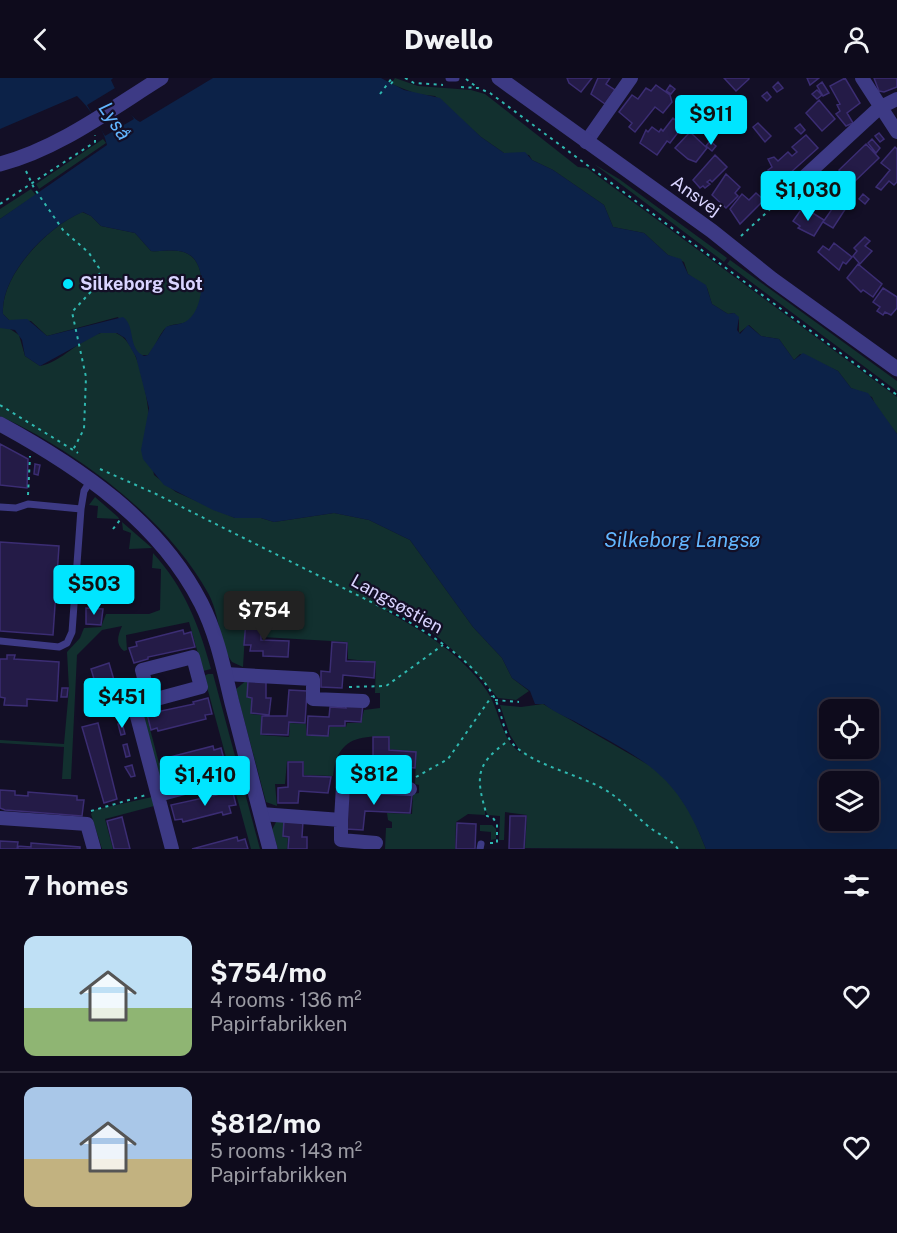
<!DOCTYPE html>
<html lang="en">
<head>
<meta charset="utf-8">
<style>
	body { margin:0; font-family:"Public Sans",sans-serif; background:#1c1929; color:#f1f3f6; height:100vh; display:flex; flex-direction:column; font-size:22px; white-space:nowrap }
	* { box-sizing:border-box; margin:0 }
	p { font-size:20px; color:#9b9ba3 }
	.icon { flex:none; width:33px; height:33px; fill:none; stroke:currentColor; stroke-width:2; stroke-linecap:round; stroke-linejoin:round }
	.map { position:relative; height:771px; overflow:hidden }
	.details { display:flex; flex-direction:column; background:#0e0b1c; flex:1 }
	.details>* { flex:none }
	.buttons { position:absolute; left:819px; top:621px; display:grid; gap:12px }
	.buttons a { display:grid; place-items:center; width:60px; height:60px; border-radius:12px; background:#0e0b1c; box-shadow:0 6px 24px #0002,0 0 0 2px #2e2b3b; font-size:30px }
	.price { position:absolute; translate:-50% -51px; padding:0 14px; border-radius:6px; background:#00e5ff; color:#111; font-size:20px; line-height:39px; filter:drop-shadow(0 2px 3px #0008) }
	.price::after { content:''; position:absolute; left:50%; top:36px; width:18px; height:14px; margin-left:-9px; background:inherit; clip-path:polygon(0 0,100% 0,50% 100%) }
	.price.selected { background:#222; color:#fff }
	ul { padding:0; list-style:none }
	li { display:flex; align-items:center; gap:18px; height:150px; padding:0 24px }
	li+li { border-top:2px solid #2e2b3b }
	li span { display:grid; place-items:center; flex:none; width:168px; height:120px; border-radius:12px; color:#555 }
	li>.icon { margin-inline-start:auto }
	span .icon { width:72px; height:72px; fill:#fffc; stroke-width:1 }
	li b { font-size:26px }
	h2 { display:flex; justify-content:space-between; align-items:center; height:72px; padding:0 24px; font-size:26px }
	header { display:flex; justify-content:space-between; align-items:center; height:78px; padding:0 24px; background:#0e0b1c; font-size:27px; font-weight:800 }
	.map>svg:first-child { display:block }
	.green { fill:#12302f }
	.water { fill:#0c2248; fill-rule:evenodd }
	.pier { fill:#130f26 }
	.building { fill:#241b47; stroke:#3b2d73; stroke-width:1.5 }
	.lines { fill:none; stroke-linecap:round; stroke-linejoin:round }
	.path { stroke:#2fb8b0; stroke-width:2; stroke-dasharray:3 4.5; stroke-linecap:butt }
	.service { stroke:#3d3a85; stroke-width:7 }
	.minor { stroke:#3d3a85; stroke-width:14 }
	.tertiary { stroke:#3d3a85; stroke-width:15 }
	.poi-dot { fill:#00e5ff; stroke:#130f26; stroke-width:2 }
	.labels { text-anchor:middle; stroke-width:4.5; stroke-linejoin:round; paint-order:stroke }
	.street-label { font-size:18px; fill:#d9d4ff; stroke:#130f26 }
	.poi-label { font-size:18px; font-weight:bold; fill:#d9d4ff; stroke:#130f26; text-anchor:start }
	.water-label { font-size:20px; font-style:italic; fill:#62b6ff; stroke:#130f26 }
</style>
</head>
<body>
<header><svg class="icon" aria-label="back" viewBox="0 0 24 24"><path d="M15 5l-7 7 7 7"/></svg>Dwello<svg class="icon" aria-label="person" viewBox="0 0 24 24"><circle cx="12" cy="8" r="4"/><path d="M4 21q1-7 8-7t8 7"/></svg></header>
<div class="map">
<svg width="897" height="771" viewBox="0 0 897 771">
	<rect width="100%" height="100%" fill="#130f26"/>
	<path class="green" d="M395 0 418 8 471 12 485 16 578 89 587 90 897 319V356L876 329 872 319 851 310 838 293 800 276 794 282 779 261 761 258 749 247 739 255V242L734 235 728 236 712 226 707 210 688 196 684 184 668 177 644 155 613 149 604 127 553 92 532 82 529 77 504 75 481 59 435 18 417 16 391 6Z
		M103 61 106 65 39 111 36 106Z
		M594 86 619 101 727 180 724 184Z
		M31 111 36 117 0 141V131Z
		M82 134 91 138 101 148 135 155 151 173C163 174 178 170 188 176 208 186 205 231 188 243 180 248 169 244 163 253 157 261 155 270 148 277H140L137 274 118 239 47 258 31 243 9 242 3 236C0 197 49 148 82 134Z
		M730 182 897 303V313L727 186Z
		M7 249 19 257 25 278 40 288C62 284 79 261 101 255 150 240 151 369 154 397L176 414 235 440H261L274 444 334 435 369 442 410 462 473 549 502 580 512 600 529 613 516 622 498 620C475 593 423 535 386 533 423 553 463 577 487 613 501 634 500 662 522 676L510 657 500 627 521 629 543 626 654 690 672 707 692 737 706 771 525 770 527 737 505 734 504 762H499L500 738 488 737 485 732V737L468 736 456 744 455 771H385L386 750H392V744L388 742 387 735 412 736 413 716 419 715V707L415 706 416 674 389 671 390 659C356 657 337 662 333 698L304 697V684L287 683 285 706H275L277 728 266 724 238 619 236 611 247 602V620H251V636L261 637V657L289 659 290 645 306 646V658H329L330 649H346L347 645H361L364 632 380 630V615H375L376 584 348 581V564L262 559V541L246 539 243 589 232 584C218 564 220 536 208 515 167 440 76 373 0 338V250Z
		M95 419 118 439 119 441 97 440 98 428 89 427Z
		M122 444 152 470 129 471 131 455 123 452Z
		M153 475C184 509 199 547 211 591L203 593 189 544 126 557 127 572 124 573C115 566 118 557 122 548L102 552 77 577 71 701H62L64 669 0 665V662L64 666 69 611 67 574 80 560 84 550 101 549 106 536H149L160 532 161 491 152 490Z
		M208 596H213L260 771H251L204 598Z
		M144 628 165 708 162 710 141 634Z
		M152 719 154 728 105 741 113 771H102L91 736 94 732Z
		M284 741 283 759 288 760 287 771H278L272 752 276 744Z
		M480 747H492L496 751V761L491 762V754L480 753Z"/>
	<path class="water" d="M0 0H113L111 2C117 15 127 37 140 44L213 0H381L404 12 440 20 481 59 504 75 525 74 532 82 553 92 604 127 613 149 644 155 668 177 681 181 688 196 706 207 712 226 728 236 734 235 739 239 737 252 740 256 748 247 761 258 779 261 794 282 803 275 838 293 851 310 868 315 897 356V771H706C677 697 649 685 583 648 570 640 556 636 544 626H535L530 613 512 600 502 580 473 549 410 462 369 442 334 435 274 444 261 440H235L213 432 164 407 143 381 141 372 149 330 136 279 125 260 117 255H100L40 288 25 278 22 262 15 252 0 250V141L107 67C103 49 90 31 77 18L0 51ZM83 134 91 138 101 148 135 155 151 173C163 174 178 170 188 176 208 186 204 230 188 242 183 247 173 246 166 249L148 277 144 278C127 270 136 248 123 239L47 258 27 241 9 242 3 236C0 197 49 147 83 134ZM830 632H868V670H830ZM830 704H868V742H830Z"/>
	<path class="pier" d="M115 10 134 41 105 58 87 27Z"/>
	<path class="building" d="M567 0H592L581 14 569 5Z
		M598 0H610L606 6 615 12 605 26 591 16Z
		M724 0H749V1L736 13Z
		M807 0H819L810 7Z
		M845 0 860 25 847 35 853 45 846 48 836 36 840 33 837 27 840 26 830 8Z
		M874 0H897V9L884 14 879 13Z
		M778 4 783 10 777 14 773 9Z
		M822 4 829 15 823 18 817 8Z
		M656 7 670 17 672 24 663 35 655 29 635 54 629 49 632 45 619 34 632 17 638 21 646 10 651 13Z
		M670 7 675 11 671 16 666 13Z
		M817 12 822 17 817 21 812 16Z
		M767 14 771 19 767 23 762 18Z
		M819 22 835 41 822 53 806 35Z
		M673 40 683 48 670 65 667 63 657 77 640 65 646 52 648 54 652 49 659 54 661 51 663 53Z
		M758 45 771 58 765 64 753 49Z
		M800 46 805 52 801 56 795 50Z
		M690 54 707 70 696 84 688 81 675 70Z
		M879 55 884 61 880 64 875 58Z
		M806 57 818 70 779 105 768 92 772 89 768 81 774 79 778 83 788 74 792 78 797 74 792 69Z
		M872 61 880 70 876 75 868 65Z
		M710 63 716 68 712 73 706 68Z
		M866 66 879 80 852 106 850 104 845 108 837 99 841 95 839 92Z
		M895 69 897 71V104L894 107 889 103 881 112 876 109 890 92 881 85Z
		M715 77 727 89 712 104 710 102 707 104 710 106 705 110 703 108 700 110 693 102Z
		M726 96 740 109 735 115 738 118 726 130 712 117Z
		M776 104 782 110 778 113 773 107Z
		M756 115 764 122 740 146 730 131 742 116 749 122Z
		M863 116 869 121 865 126 859 121Z
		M839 121 848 127 833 150 823 144Z
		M803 129 824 142 814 158 798 150 800 148 793 143Z
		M865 159 870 163 865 168 872 173 860 186 853 178 857 173 854 170Z
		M834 165 852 179 846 186 843 184 839 192 818 174 823 168 829 172Z
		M858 186 882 206 873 219 863 212 861 214 847 200Z
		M883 210 897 219V230L891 237 885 234 883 237 877 233 880 229 873 224Z
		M0 366 28 381 27 410 0 407Z
		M35 386 40 387 38 397 34 396Z
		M0 464 59 468 53 557 0 553Z
		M86 530 103 531 101 547 86 546Z
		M246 543 261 544V562L289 563 288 579 263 578V573H250L251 567H244Z
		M183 552 184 556 191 554 195 569 148 579V581L134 585 129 570 137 568 136 564Z
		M332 564 347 565 346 583 375 584 374 600 343 597 342 610 321 609V593L330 594Z
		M7 577H15L14 581 59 584 57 623 27 621V628L4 627 5 620 0 619V581H7Z
		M109 585 121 626 103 631 91 591Z
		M248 603 266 604V620H271L269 637 251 635 252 620 247 619Z
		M62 610H68L67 619H61Z
		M289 612 307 613 305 645 289 644 288 657 261 656 262 638H287Z
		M208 620 212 636 205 637 206 641 158 653 157 650 151 652 147 636 194 626 193 624Z
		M345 625 363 626 361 644 345 643V648H329L328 658 307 657 308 638 329 639 330 629 346 630Z
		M98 645 117 721 104 725 82 649Z
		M122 645 125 656 121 657 118 646Z
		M373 659H389V672L416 674 415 690 384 687V700L362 699 363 683 373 684Z
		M127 666 130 678 126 679 123 667Z
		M213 668 214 672 221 670 225 685 178 696 179 698 164 702 160 686 167 684 166 680Z
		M288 684H303V698L331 699 328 715 299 713 298 725H278V710L288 709Z
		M132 687 135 698 131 699 125 689Z
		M232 711 236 727 229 728 231 735 223 737 222 734 183 744 182 741 175 742 171 727 217 717V715Z
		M0 712 15 713V717L28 718V714L77 718V722H84L82 738 5 732 0 730Z
		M347 714 412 717 410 735 365 733 363 752 346 751Z
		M510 738H526L524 771H509Z
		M122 739 130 771H114L107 743Z
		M284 742 303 743 302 759H307V771H288L289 759 283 758Z
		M457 745 476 746 475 771H456Z
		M237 759 238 763 245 761 248 771H192Z
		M0 763 18 764 17 771H0Z
		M31 765 80 769V771H18V768L31 769Z"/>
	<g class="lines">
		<path class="path" d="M405 0 414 5 443 7
			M466 1 478 10
			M391 6 395 0
			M461 9 478 10 490 15 897 317
			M380 16 392 0
			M26 93 34 110 63 152 89 175 99 190 100 204 72 234 86 299 84 351 73 372
			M0 126 95 64V57
			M741 158 779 123
			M0 327 78 375
			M100 391 156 416 399 538C434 559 476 584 495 621 503 637 503 659 517 670 541 689 573 695 600 709 620 719 632 735 649 749 658 756 671 761 678 771
			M28 417 30 378
			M113 451 120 442
			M349 609 386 608 443 567
			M495 622 519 624
			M416 699 448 681 492 618
			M91 733 146 717
			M490 765H497V746L493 740 487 738C476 700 474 687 508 663"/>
		<path class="service" d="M449 0H456
			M0 429 16 430 28 426 81 431
			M0 563 59 569 67 565 72 554 81 431 84 413 91 402
			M480 771 481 766"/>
		<path class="minor" d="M862 0 897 54
			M586 64 631 0
			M788 114 879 30 897 21
			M225 596 313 601V621L363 623
			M150 623 142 592 193 579 201 609 134 627 172 771
			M158 717 226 699
			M261 736 341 742 343 708 410 711
			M0 740 87 746 94 771
			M341 742V762L376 765"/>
		<path class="tertiary" d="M499 0 712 153 772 201 897 291
			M0 86C58 71 111 31 161 0
			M0 346C79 389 159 443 201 525 217 556 224 592 232 625 245 674 257 723 270 771"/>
	</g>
	<circle class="poi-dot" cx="68" cy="206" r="6"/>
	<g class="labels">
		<g class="street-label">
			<text transform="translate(696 118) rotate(35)" y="6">Ansvej</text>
			<text transform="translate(397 526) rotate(29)" y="6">Langsøstien</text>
		</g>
		<g class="poi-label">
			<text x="80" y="212">Silkeborg Slot</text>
		</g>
		<g class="water-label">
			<text transform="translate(115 43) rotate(56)" y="7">Lyså</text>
			<text x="682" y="469">Silkeborg Langsø</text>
		</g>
	</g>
</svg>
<div class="buttons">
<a><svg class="icon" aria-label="locate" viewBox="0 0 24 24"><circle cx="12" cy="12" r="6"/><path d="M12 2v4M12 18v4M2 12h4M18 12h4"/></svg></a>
<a><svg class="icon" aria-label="layers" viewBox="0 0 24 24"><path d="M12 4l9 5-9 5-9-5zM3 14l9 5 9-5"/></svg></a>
</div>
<b class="price" style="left:711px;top:68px">$911</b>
<b class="price" style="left:808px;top:144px">$1,030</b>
<b class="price" style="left:94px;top:538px">$503</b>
<b class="price selected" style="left:264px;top:564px">$754</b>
<b class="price" style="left:122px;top:651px">$451</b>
<b class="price" style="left:374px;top:728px">$812</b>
<b class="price" style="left:205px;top:729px">$1,410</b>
</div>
<section class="details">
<h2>7 homes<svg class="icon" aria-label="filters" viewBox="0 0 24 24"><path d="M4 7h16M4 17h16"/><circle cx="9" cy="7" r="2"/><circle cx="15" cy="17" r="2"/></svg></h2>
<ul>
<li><span style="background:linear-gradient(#bfe0f5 60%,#8fb573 0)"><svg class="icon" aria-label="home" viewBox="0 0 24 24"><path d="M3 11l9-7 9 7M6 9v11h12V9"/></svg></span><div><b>$754/mo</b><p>4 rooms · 136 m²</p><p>Papirfabrikken</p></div><svg class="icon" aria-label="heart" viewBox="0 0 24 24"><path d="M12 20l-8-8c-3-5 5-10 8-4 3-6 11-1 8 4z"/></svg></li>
<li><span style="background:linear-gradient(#a9c7e8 60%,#c2b280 0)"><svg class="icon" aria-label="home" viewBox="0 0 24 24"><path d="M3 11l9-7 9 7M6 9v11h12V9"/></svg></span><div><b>$812/mo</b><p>5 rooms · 143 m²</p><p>Papirfabrikken</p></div><svg class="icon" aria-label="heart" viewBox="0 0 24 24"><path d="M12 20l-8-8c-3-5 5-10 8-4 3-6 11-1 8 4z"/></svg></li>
</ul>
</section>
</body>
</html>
